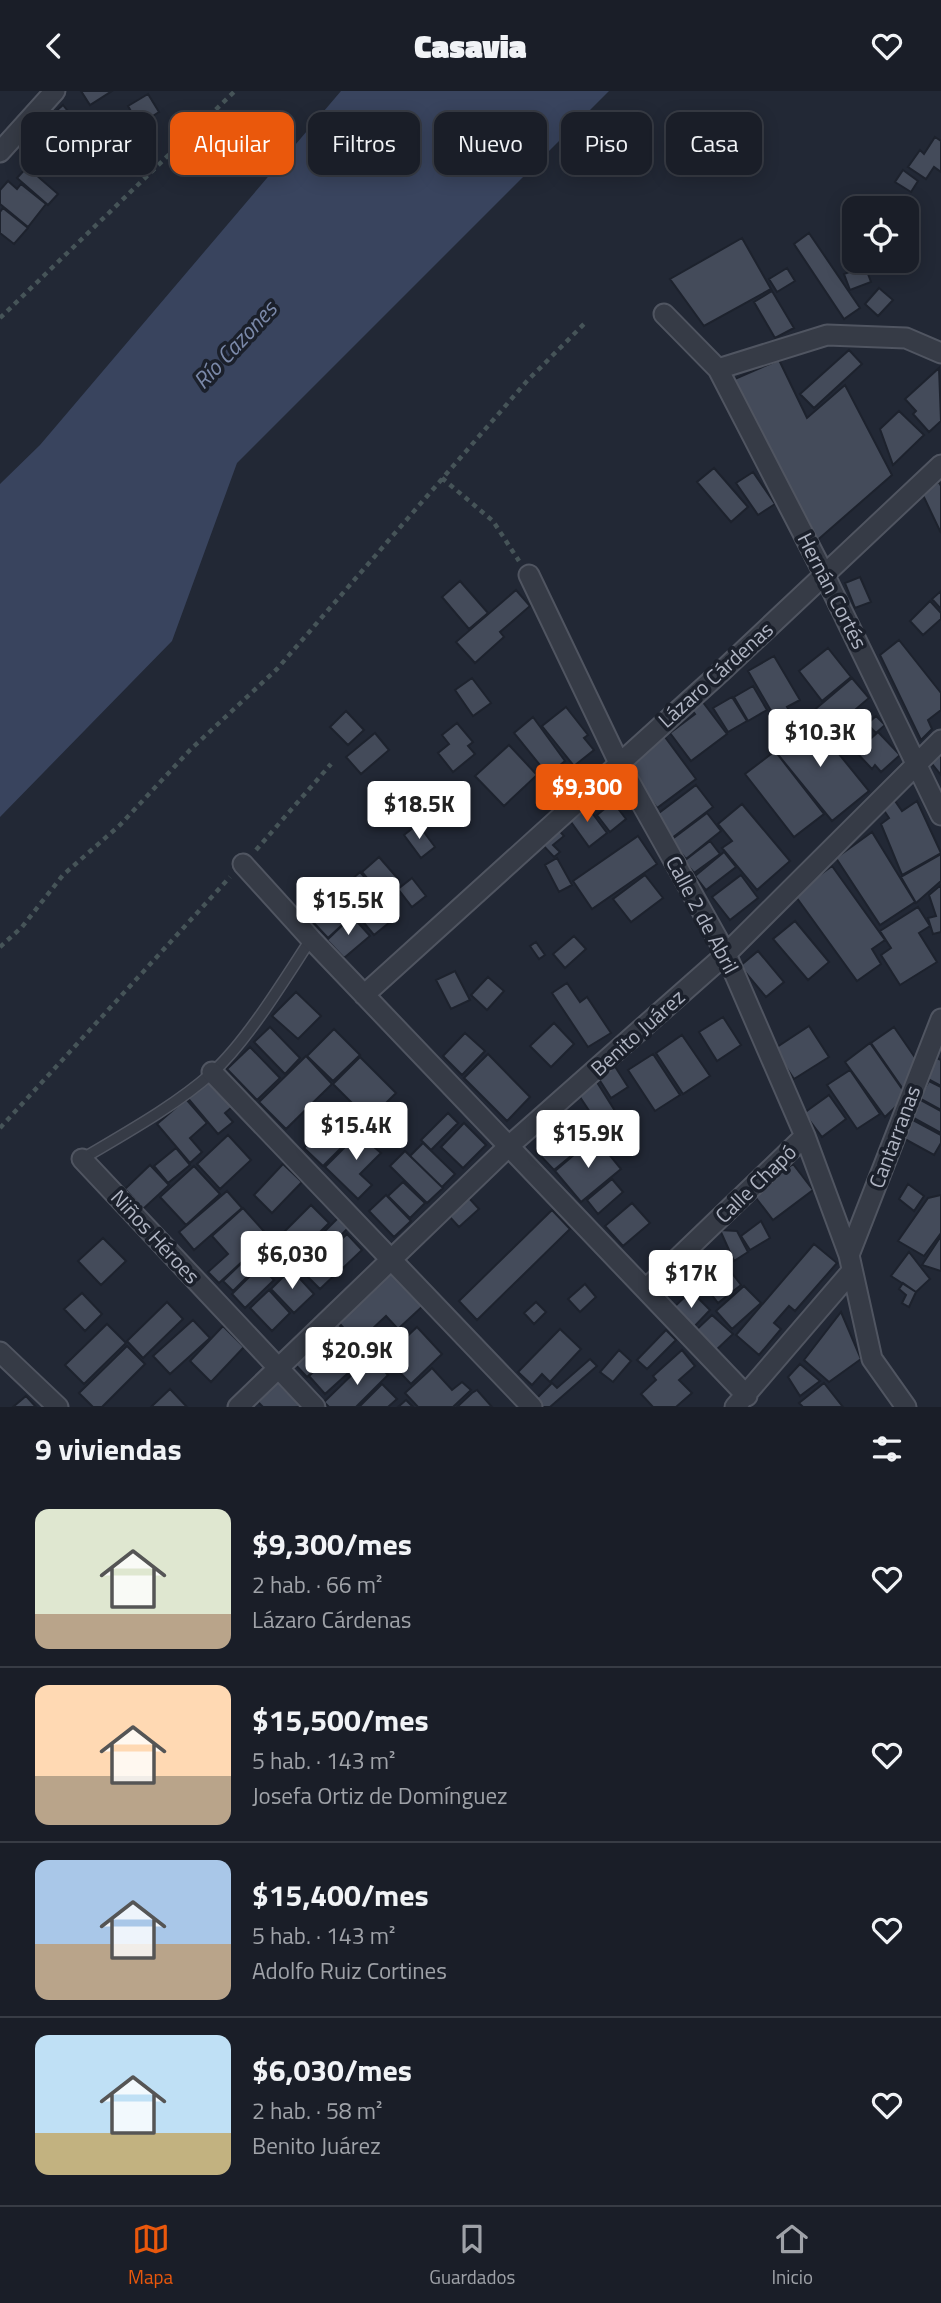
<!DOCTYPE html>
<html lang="es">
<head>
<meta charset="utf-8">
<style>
	body { margin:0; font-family:"Titillium Web",sans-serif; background:#272b34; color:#f1f3f6; height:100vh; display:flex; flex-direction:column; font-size:26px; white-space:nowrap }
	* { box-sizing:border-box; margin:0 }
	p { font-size:23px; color:#9fa2a8 }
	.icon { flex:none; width:38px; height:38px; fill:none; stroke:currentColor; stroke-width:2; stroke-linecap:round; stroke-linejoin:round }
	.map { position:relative; height:1316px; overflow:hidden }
	.drawer { display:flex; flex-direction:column; background:#1a1e28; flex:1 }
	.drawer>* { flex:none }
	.hud { position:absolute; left:21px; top:21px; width:900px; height:63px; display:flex; gap:14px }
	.tools { position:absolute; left:842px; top:105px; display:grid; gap:14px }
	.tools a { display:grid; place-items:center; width:77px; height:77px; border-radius:14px; background:#1a1e28; box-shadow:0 4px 18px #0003,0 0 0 2px #383c45; font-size:35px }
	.price { position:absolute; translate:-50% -60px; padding:0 16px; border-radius:7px; background:#fff; color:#222; font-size:23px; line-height:46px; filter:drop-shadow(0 2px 4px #0008) }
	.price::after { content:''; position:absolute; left:50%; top:42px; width:21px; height:16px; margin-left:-10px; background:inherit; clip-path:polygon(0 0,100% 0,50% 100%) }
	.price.active { background:#ea580c; color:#fff }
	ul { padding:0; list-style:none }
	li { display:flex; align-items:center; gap:21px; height:175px; padding:0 35px }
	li+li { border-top:2px solid #383c45 }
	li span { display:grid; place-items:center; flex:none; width:196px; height:140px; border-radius:14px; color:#555 }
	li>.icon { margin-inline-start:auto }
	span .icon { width:84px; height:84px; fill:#fffc; stroke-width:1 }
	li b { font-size:30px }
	h2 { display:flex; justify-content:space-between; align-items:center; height:84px; padding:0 35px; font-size:30px }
	.tag { padding:0 24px; border-radius:14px; background:#1a1e28; box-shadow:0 4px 18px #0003,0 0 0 2px #383c45; font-size:24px; line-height:63px }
	.tag.active { background:#ea580c; color:#fff }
	header { display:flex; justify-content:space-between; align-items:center; height:91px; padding:0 35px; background:#1a1e28; font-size:32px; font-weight:800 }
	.menu { display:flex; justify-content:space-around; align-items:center; height:98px; border-top:2px solid #383c45; background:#1a1e28; font-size:19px; color:#9fa2a8 }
	.menu a { display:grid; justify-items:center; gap:4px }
	.menu .active { color:#ea580c }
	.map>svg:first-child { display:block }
	.water { fill:#39445e }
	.building { fill:#444b5a; stroke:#1d222d; stroke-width:2 }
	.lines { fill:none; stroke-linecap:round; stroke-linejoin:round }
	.service-casing { stroke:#505561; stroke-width:13 }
	.minor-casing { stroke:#505561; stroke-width:23 }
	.path { stroke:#465458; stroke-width:4.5; stroke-dasharray:5 5; stroke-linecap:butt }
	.service { stroke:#363b46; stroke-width:10 }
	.minor { stroke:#363b46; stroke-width:19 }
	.labels { text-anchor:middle; stroke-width:7; stroke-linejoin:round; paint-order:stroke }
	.street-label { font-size:21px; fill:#b0b5c3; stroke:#1b202b }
	.water-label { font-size:23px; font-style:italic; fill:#7b89a9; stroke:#1b202b }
</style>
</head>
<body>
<header><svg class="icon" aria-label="back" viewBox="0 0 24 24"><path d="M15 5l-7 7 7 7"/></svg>Casavia<svg class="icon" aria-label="heart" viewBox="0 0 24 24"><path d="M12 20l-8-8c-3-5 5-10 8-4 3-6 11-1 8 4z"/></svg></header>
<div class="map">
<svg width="941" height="1316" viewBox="0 0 941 1316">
	<rect width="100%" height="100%" fill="#222835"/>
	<path class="water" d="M341 0H609L237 372 172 550 0 726V393L40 354Z"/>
	<path class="building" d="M81 0H112L90 14Z
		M148 3 159 21 139 34 128 15Z
		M63 14 75 29 66 37 75 48 62 59 40 34Z
		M39 36 61 59 40 78 18 55Z
		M935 46 941 50V81L934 76 926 88 908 76 920 59 924 63Z
		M27 76 58 103 48 114 17 87Z
		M903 79 918 90 911 101 895 91Z
		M8 90 17 98 21 93 46 113 28 136 0 113V99Z
		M3 117 28 137 14 153 0 142V121Z
		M809 142 860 217 844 228 794 153Z
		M742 147 771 198 704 235 670 188Z
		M865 175 871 191 850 199 844 183Z
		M787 177 795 190 777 201 769 188Z
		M879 197 893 209 878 225 865 213Z
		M772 200 794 237 775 247 754 211Z
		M849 259 862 273 814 317 800 303Z
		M779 269 807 327 845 294 892 384 813 453 730 290Z
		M939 277 941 330 929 341 913 323 916 320 905 308Z
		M899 320 924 344 893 374 880 338Z
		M714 377 748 416 731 431 697 391Z
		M753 381 775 413 758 424 736 392Z
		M939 391 941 395V442L921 400Z
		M860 486 871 511 855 517 845 492Z
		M460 490 488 522 469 538 442 506Z
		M516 499 530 515 500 541 504 546 475 572 456 551Z
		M941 500V518L932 508Z
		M930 510 941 522V528L923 544 910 530Z
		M899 549 941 602V619L928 629 932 638 921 649 880 564Z
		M828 557 851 586 822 610 799 580Z
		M774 565 800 609 787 616 795 629 781 637 748 580Z
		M472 587 491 612 473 625 455 599Z
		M852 587 869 607 829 641 812 621Z
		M753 595 767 619 748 630 734 606Z
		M732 606 747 630 728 641 713 617Z
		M702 610 727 643 691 670 670 642 695 623 691 618Z
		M566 616 588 644 584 647 594 659 574 675 542 635Z
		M346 620 364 639 348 654 330 636Z
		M808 625 869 700 832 730 771 655Z
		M876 625 885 634 876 642 867 633Z
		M533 626 565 670 548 684 514 642Z
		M457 632 473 651 468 655 475 663 453 681 438 662 449 653 442 644Z
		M878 641 900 664 881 681 875 674 872 678 856 661Z
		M375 642 389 659 361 683 346 666Z
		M662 642 696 688 657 717 623 671Z
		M509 654 537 684 504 715 475 685Z
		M941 658V684L928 668Z
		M775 660 824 723 794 746 745 683Z
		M696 694 713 716 672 747 655 725Z
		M893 707 902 720 917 710 941 762 902 784 881 733 889 727 881 715Z
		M584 711 607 742 589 756 566 724Z
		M613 711 626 728 610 741 597 724Z
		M742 713 790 770 757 799 722 757 732 750 718 733Z
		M707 722 721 740 686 768 671 749Z
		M418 733 435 756 421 767 404 744Z
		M555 735 564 745 553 754 560 761 554 766 539 750Z
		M872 741 915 811 880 834 836 767Z
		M638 745 657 773 592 818 573 790Z
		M710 750 720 763 694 782 684 770Z
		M724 761 736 776 706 799 695 785Z
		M941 763V790L916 812 901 786Z
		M379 766 399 789 392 795 399 804 389 813 362 781Z
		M557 767 572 794 559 801 545 774Z
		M832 775 885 849 872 858 881 873 857 890 794 803Z
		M360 781 374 797 352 816 338 801Z
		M645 784 663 807 631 831 613 808Z
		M741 784 758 807 730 829 712 806Z
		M412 787 426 805 412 816 398 798Z
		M941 794V841L933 843 928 827 936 825 929 804Z
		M340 806 355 822 328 847 313 831Z
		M371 809 390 831 374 844 355 821Z
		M918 816 930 835 919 842 937 871 900 894 881 864 891 857 880 840Z
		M352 825 370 845 344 867 327 849Z
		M795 830 829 871 808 889 773 848Z
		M574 845 586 858 565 877 553 863Z
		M536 851 545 864 539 868 530 855Z
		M758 860 784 891 766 906 740 875Z
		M455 880 470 909 451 918 436 889Z
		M488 886 504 900 487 919 471 904Z
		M567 892 580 911 587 906 611 942 588 956 552 902Z
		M296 901 321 925 298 948 272 925Z
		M723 926 741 954 717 970 699 941Z
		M554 932 574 953 551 976 530 955Z
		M809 935 829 966 794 988 774 958Z
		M270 936 300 967 285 983 254 951Z
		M894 936 916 968 903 998 871 952Z
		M334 938 360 964 333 990 307 965Z
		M465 942 485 960 462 984 443 965Z
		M682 944 710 985 683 1003 656 962Z
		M870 952 907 1005 885 1026 845 971Z
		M250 956 280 987 257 1009 227 978Z
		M488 963 530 1006 507 1030 464 987Z
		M653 963 680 1004 655 1020 628 979Z
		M306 965 332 993 286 1038 259 1011Z
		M360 966 396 1002 369 1029 333 993Z
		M937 967 941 969V995L926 987Z
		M614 974 628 996 611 1007 597 985Z
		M850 979 880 1023 857 1038 827 994Z
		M208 987 232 1016 225 1022 233 1031 218 1043 186 1005Z
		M595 988 620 1028 602 1039 576 1000Z
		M929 990 941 996V1019L919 1007Z
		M829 1004 846 1028 822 1046 804 1022Z
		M186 1008 207 1032 190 1047 202 1061 190 1072 157 1033Z
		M919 1008 941 1020V1042L910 1025Z
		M349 1012 367 1031 323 1075 304 1057Z
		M448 1022 458 1032 431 1059 421 1049Z
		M913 1029 941 1044V1052L934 1064 903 1047Z
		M464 1032 486 1054 463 1077 441 1056Z
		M367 1034 381 1049 374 1056 381 1062 360 1083 372 1094 358 1108 325 1076Z
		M559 1040 577 1060 554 1079 536 1060Z
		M228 1044 251 1069 220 1098 197 1073Z
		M595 1046 621 1078 581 1111 555 1080Z
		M423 1052 455 1083 442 1096 410 1065Z
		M176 1057 190 1074 168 1092 154 1075Z
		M405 1060 443 1097 427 1112 390 1075Z
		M283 1073 302 1091 272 1122 254 1104Z
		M793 1073 813 1099 773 1129 753 1103Z
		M150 1074 169 1094 143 1118 125 1098Z
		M194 1075 220 1103 186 1134 160 1106Z
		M612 1088 623 1101 598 1123 587 1109Z
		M403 1091 425 1112 410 1127 388 1105Z
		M908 1093 924 1105 914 1120 899 1108Z
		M227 1100 242 1117 194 1159 179 1141Z
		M386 1104 411 1130 394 1146 369 1120Z
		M941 1104V1142L924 1165 898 1150 928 1107Z
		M468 1106 479 1118 459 1136 448 1124Z
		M632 1112 650 1132 623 1155 605 1135Z
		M311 1114 329 1132 292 1169 274 1151Z
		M243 1117 269 1146 219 1192 208 1181 228 1163 212 1145Z
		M552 1119 570 1138 477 1229 459 1210Z
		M338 1127 348 1137 323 1163 313 1152Z
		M761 1130 770 1147 750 1159 741 1145Z
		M720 1139 737 1140 748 1161 734 1170Z
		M347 1143 362 1159 343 1177 328 1161Z
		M941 1145V1180L922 1174Z
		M103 1147 126 1170 101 1194 78 1170Z
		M814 1153 837 1172 795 1220 789 1215 774 1232 781 1238 759 1264 736 1244Z
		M909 1161 930 1188 916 1201 891 1185Z
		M327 1162 342 1177 320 1198 305 1183Z
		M251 1163 260 1173 233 1200 223 1190Z
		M260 1175 274 1189 245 1217 232 1203Z
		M728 1177 741 1194 718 1212 705 1195Z
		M291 1178 314 1203 294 1222 271 1198Z
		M392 1179 425 1213 398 1238 386 1225 370 1240 383 1252 370 1265 338 1231Z
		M903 1192 916 1201 909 1216 902 1212 906 1204 899 1198Z
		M585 1193 596 1206 580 1221 568 1208Z
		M744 1195 761 1212 732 1238 716 1220Z
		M269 1199 290 1222 272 1240 250 1217Z
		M691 1200 710 1219 691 1239 671 1219Z
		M82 1202 102 1223 85 1240 64 1218Z
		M167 1211 183 1228 143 1267 127 1250Z
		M536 1211 546 1221 534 1233 524 1222Z
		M841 1221 861 1268 829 1291 804 1269Z
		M712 1224 733 1243 713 1262 693 1242Z
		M334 1228 350 1246 307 1286 291 1269Z
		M193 1229 210 1247 170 1283 153 1265Z
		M107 1233 126 1252 84 1293 65 1274Z
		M223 1235 244 1256 211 1291 190 1270Z
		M417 1236 442 1263 411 1293 385 1266Z
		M560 1238 581 1258 550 1291 542 1283 532 1294 518 1281Z
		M666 1239 676 1249 647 1278 637 1269Z
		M351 1246 368 1264 325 1303 309 1285Z
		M127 1255 145 1273 102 1316H93L79 1302Z
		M619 1259 631 1270 613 1291 600 1281Z
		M682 1259 695 1275 679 1289 692 1302 676 1316H653L641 1303 656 1289 653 1285Z
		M590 1268 597 1275 550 1316H541L535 1309 552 1292 557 1297Z
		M376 1271 388 1284 356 1316H329L324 1311 364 1272 370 1277Z
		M800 1273 820 1290 800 1305 788 1286Z
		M432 1277 452 1299 462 1291 471 1299 453 1316H418L405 1302Z
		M276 1288 302 1314 299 1316H263L255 1308Z
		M824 1292 843 1316H803L799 1312Z
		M382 1293 397 1308 388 1316H359Z
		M170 1298 187 1316H151Z
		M477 1299 492 1316H457L472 1302Z
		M26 1305 36 1316H13Z
		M406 1309 413 1316H398Z"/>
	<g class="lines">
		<defs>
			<path id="service" d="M82 1068C124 1043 175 1015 212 982 248 949 284 889 311 848"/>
			<path id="minor" d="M0 61 55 0
				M664 223 718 278 827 244 906 247 941 262
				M718 278 825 485 941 724
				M529 484 619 672 726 863 805 1045 849 1164 872 1268 906 1316
				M243 773 311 848 747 1305
				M364 904 722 580 941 374
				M212 981 532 1316
				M82 1068 315 1316
				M849 1164 941 928
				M646 1198 805 1045
				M0 1261 58 1316
				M238 1316 509 1055 726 863 941 649
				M735 1316 852 1180"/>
		</defs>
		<use href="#service" class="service-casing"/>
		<use href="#minor" class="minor-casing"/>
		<path class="path" d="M0 227 235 0
			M442 387 493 430 519 470
			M256 759 331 673
			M0 856 22 836 63 784 120 734 190 659 277 578 527 290 586 231
			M0 1037 230 786"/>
		<use href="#service" class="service"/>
		<use href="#minor" class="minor"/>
	</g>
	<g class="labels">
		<g class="street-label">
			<text transform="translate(832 500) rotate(63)" y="7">Hernán Cortés</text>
			<text transform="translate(716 584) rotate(-42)" y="7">Lázaro Cárdenas</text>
			<text transform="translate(702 824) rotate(62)" y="7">Calle 2 de Abril</text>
			<text transform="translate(638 942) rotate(-42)" y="7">Benito Juárez</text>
			<text transform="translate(895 1046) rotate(-69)" y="7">Cantarranas</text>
			<text transform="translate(756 1093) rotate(-44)" y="7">Calle Chapó</text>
			<text transform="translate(155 1146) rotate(47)" y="7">Niños Héroes</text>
		</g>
		<g class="water-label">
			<text transform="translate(235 254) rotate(-47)" y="8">Río Cazones</text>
		</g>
	</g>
</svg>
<div class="tools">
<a><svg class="icon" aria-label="locate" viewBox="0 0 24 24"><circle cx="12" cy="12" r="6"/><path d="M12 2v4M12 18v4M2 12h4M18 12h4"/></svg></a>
</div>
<b class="price" style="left:820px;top:678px">$10.3K</b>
<b class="price active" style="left:587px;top:733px">$9,300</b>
<b class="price" style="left:419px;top:750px">$18.5K</b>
<b class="price" style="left:348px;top:846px">$15.5K</b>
<b class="price" style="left:356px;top:1071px">$15.4K</b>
<b class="price" style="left:588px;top:1079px">$15.9K</b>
<b class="price" style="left:292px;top:1200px">$6,030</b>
<b class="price" style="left:691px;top:1219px">$17K</b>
<b class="price" style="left:357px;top:1296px">$20.9K</b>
<div class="hud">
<a class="tag">Comprar</a>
<a class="tag active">Alquilar</a>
<a class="tag">Filtros</a>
<a class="tag">Nuevo</a>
<a class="tag">Piso</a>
<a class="tag">Casa</a>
</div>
</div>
<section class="drawer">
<h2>9 viviendas<svg class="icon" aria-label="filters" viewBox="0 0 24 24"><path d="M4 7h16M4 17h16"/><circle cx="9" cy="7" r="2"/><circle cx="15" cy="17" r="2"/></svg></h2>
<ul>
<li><span style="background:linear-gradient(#dfe7d0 75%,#b9a48a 0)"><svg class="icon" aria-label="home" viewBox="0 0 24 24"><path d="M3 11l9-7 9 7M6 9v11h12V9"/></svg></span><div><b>$9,300/mes</b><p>2 hab. · 66 m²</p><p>Lázaro Cárdenas</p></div><svg class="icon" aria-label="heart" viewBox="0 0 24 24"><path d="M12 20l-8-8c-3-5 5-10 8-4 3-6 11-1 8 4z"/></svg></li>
<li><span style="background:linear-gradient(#ffd9b3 65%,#b9a48a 0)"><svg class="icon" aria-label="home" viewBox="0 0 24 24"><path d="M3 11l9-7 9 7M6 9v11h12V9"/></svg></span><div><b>$15,500/mes</b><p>5 hab. · 143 m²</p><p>Josefa Ortiz de Domínguez</p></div><svg class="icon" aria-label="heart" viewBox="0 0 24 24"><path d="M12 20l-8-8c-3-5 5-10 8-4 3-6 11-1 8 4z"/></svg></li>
<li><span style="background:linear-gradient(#a9c7e8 60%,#b9a48a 0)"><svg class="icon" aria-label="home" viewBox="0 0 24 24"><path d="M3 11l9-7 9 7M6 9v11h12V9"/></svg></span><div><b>$15,400/mes</b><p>5 hab. · 143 m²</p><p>Adolfo Ruiz Cortines</p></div><svg class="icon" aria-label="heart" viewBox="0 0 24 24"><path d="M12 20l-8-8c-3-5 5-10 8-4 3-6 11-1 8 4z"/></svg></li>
<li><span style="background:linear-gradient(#bfe0f5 70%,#c2b280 0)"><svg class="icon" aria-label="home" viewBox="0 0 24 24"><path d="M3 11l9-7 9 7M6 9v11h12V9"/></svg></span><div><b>$6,030/mes</b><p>2 hab. · 58 m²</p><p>Benito Juárez</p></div><svg class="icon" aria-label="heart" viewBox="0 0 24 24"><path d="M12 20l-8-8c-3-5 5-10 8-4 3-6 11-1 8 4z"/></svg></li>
</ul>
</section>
<nav class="menu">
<a class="active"><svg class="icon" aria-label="map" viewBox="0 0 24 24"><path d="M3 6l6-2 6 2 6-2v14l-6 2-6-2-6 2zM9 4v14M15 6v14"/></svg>Mapa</a>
<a><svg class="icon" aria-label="saved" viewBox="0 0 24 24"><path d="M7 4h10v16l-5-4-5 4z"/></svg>Guardados</a>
<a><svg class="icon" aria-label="home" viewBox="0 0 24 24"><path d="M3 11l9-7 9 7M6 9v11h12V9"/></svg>Inicio</a>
</nav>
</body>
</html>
